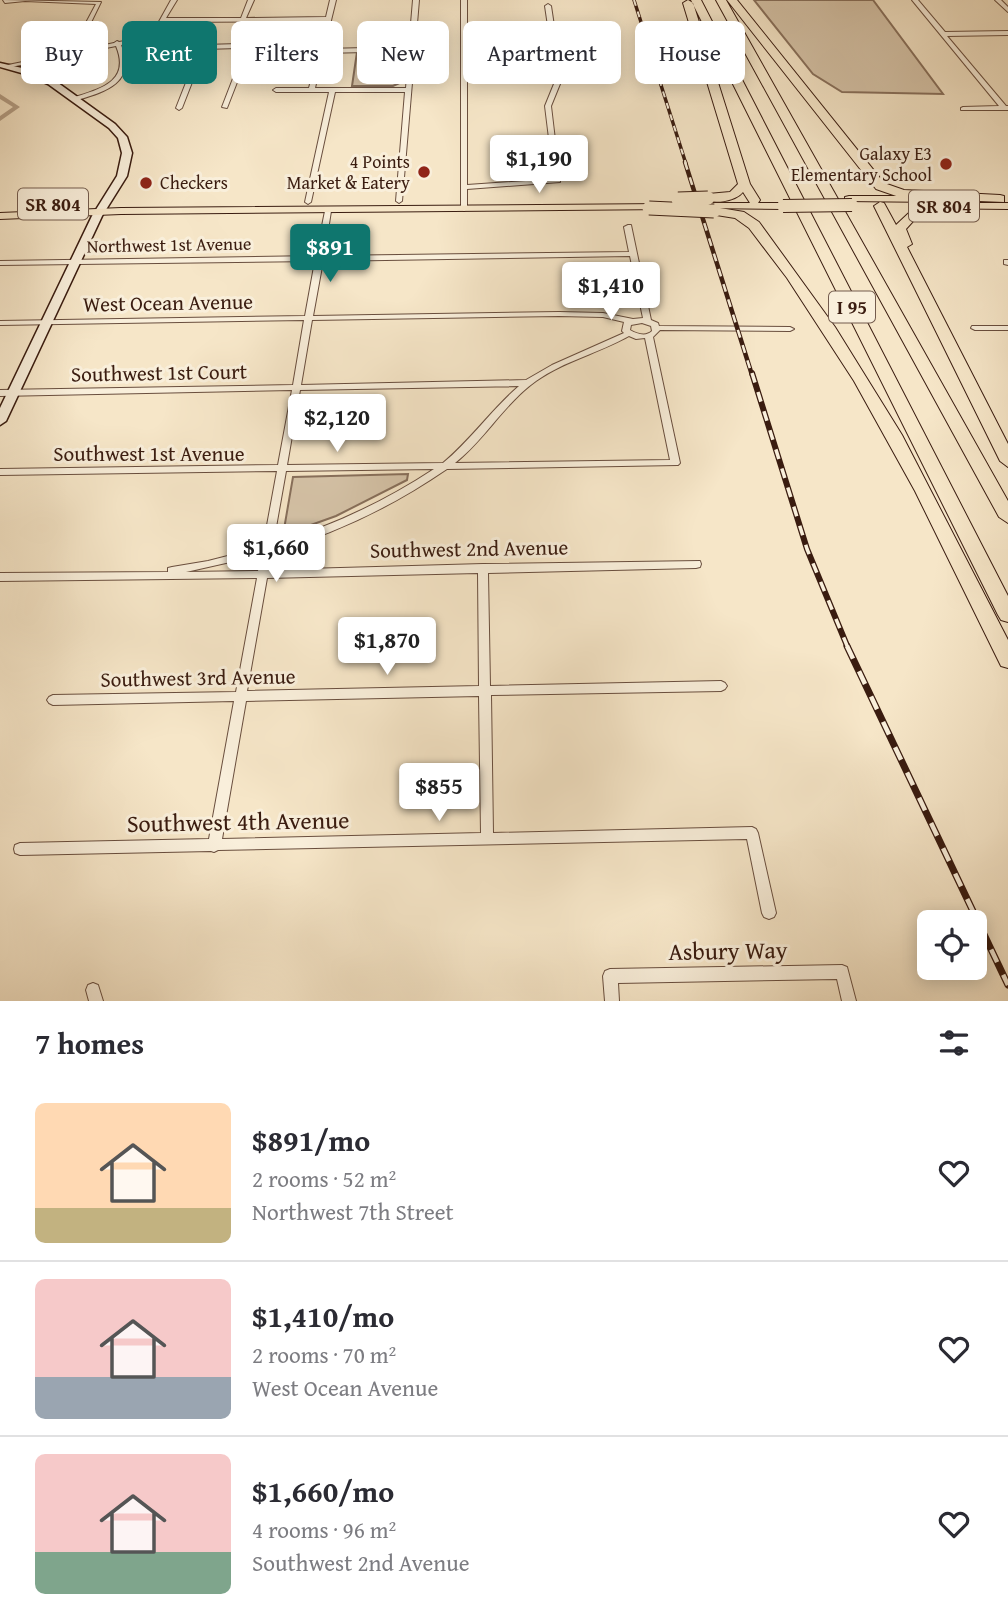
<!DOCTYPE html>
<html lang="en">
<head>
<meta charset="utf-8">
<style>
	body { margin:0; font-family:"Gentium Book Plus",serif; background:#f7f7f7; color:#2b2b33; height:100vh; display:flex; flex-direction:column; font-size:26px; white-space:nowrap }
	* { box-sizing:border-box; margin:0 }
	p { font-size:23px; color:#7c7c81 }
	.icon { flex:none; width:38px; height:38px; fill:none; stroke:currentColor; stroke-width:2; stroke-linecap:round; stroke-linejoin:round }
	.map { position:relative; height:1001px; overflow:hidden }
	.details { display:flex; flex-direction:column; background:#fff; flex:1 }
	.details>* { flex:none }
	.hud { position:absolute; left:21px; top:21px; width:966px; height:63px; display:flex; gap:14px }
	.tools { position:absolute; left:917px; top:910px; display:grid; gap:14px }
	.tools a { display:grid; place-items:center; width:70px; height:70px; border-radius:10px; background:#fff; box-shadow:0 4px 18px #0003; font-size:35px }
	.price { position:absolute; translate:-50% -60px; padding:0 16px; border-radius:7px; background:#fff; color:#222; font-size:23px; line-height:46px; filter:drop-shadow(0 2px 4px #0008) }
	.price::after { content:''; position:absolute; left:50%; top:42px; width:21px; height:16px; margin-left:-10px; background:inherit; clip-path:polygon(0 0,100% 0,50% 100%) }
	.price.on { background:#0f766e; color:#fff }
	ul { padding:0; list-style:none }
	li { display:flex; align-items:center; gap:21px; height:175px; padding:0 35px }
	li+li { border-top:2px solid #e1e1e2 }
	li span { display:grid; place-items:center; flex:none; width:196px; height:140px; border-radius:10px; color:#555 }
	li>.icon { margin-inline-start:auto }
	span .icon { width:84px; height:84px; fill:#fffc; stroke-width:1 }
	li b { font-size:30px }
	h2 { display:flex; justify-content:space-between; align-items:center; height:84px; padding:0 35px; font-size:30px }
	.chip { padding:0 24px; border-radius:10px; background:#fff; box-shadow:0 4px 18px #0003; font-size:24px; line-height:63px }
	.chip.on { background:#0f766e; color:#fff }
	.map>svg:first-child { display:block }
	.green { fill:#d6c4a9; stroke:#88705c; stroke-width:2 }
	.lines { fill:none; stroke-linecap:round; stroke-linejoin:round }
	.canal { fill:#b6a189; fill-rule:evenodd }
	.street-casing { stroke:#694e3e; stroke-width:2 }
	.secondary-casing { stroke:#3a1c10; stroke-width:3 }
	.primary-casing { stroke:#3a1c10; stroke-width:2 }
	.highway-casing { stroke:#3a1c10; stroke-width:2 }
	.street { fill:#f9efdb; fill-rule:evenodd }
	.secondary { fill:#f9efdb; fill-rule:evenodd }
	.primary { fill:#f6e6c8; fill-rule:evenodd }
	.highway { fill:#f6e6c8; fill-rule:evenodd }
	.rail-far3-casing { stroke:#3a1c10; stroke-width:3.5 }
	.rail-far2-casing { stroke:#3a1c10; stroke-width:4.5 }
	.rail-far1-casing { stroke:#3a1c10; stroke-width:6 }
	.rail-casing { stroke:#3a1c10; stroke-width:7 }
	.rail-far3 { stroke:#f9efdb; stroke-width:2; stroke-dasharray:6; stroke-linecap:butt }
	.rail-far2 { stroke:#f9efdb; stroke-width:2.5; stroke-dasharray:8; stroke-linecap:butt }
	.rail-far1 { stroke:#f9efdb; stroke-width:3.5; stroke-dasharray:10; stroke-linecap:butt }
	.rail { stroke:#f9efdb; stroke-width:4.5; stroke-dasharray:14; stroke-linecap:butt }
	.primary-bridge-casing { stroke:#3a1c10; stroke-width:14; stroke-linecap:butt }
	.highway-bridge-casing { stroke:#3a1c10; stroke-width:15; stroke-linecap:butt }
	.primary-bridge { stroke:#f6e6c8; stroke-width:12 }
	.highway-bridge { stroke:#f6e6c8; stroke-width:13 }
	.poi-dot { fill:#8f2418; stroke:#f9efdb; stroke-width:2.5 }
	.labels { text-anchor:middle; stroke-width:6; stroke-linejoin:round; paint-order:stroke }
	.far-poi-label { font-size:18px; fill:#3a1c10; stroke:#f9efdb; text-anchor:end }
	.far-street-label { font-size:18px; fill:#3a1c10; stroke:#f9efdb }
	.shield { fill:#f9efdb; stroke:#735b4d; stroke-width:2 }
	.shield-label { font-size:19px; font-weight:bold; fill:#3a1c10 }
	.street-label { font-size:21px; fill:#3a1c10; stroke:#f9efdb }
	.near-street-label { font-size:24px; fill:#3a1c10; stroke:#f9efdb }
</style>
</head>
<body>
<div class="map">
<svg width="1008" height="1001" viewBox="0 0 1008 1001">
	<rect width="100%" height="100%" fill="#f6e6c8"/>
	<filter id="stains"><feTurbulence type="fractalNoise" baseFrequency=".00286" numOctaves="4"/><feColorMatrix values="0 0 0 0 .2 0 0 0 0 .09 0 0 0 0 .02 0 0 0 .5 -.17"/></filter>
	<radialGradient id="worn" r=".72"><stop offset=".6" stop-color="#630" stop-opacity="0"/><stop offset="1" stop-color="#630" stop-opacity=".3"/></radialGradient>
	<path class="green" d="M754 0H873L943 94 842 92 813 74Z
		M371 51 406 53 404 81 393 86H352L357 52Z
		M408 474 407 480 336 516 283 535 293 477Z"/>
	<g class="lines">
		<path class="canal" d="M0 94 20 107 0 121V116L13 107 0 99Z"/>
		<defs>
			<path id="street" d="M3 0 101 2 77 51 114 43 117 41 119 42 151 36 171 0H177L166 18H241L248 0H254L246 18 326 17 330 0H336L324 49 409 47 413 0H419L402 201 399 203 396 201 405 92H335L311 202 308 204 305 202 329 92H276L273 90 276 88H309L326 21 165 22 157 35 176 31 186 32 204 45 239 44 250 49 227 108 222 107 244 50 238 48 205 49 182 108 179 110 176 108 200 47 185 35H176L121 45C137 84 104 92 74 101L71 99 72 98C100 89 131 82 116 46L6 68 3 66 72 52 78 38 26 45 23 43 26 41 80 34 96 4 25 1 5 3ZM409 51 406 88H315L323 53Z
				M461 0H467V185L554 179 545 106 556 79 545 6 548 4 551 6 562 79 551 106 560 182 467 189V209L464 211 461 209Z
				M912 0H918L945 32 1008 31V35L947 36 1006 106H1008V110H961V108L963 107 999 106Z
				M995 0H1001L1008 7V12Z
				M328 209 331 211 324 256 629 252 624 227 628 225H631L651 320 658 323 659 326 790 327 794 329 790 331 660 330 653 337 680 463 678 465 447 469C393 506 335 534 272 552L269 570 483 564 700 561 701 564 700 567 696 568 488 573 490 686 721 681 725 683 727 686 725 689 721 691 491 695 493 833 752 827 756 829 758 833 776 913 774 917 769 919 764 917 762 913 747 839 218 850 214 852 211 851 20 855 15 853 14 849 15 845 20 843 209 839 234 701 53 705 49 703 47 700 49 697 53 695 236 692 257 578 0 581V573L168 572V568L172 567 208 561 263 547 277 471 0 475V469L278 465 292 390 0 396V390L293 385 304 320 0 325V321L305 316 315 261 0 265V261L316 256 325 211ZM630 256 643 318 633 319 603 313 559 312 313 316 323 261ZM559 316 603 317 624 322 622 331 624 333 552 365 526 380 301 385 312 320ZM642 323 651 326 652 331C646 337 637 334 630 330L631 325ZM629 336 636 339 645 338 670 460 455 463C485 439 504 404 536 381 564 361 599 353 629 336ZM519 386C492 409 471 440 443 463L287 465 300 390ZM434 469C384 502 330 527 273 544L286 471ZM261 555 258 571 186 572ZM478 573 479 686 247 691 267 578ZM479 696 481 833 222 839 246 701Z
				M1004 260H1008V265L1004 264Z
				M972 326H1008V330H975L971 328Z
				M842 965 847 967 856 1001H842L837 979 618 983 619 1001H605L603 976 605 971 610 969Z
				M93 983 98 985 103 1001H89L86 990 88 985Z"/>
			<path id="secondary" d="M0 63 31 70 54 80 115 124 127 137 132 153 127 176 102 216 6 421 0 425V408L92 216 117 176 122 153 118 138 109 128 48 84 25 74 0 67Z"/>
			<path id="primary" d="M849 196H937L943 199 937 202 845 201V197Z
				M711 203H783L789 206 783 209 707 208V204Z
				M926 203H1008V209L922 208 920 206Z
				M664 204 670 207 668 209 121 214 0 219V213L121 208Z"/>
			<path id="highway" d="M688 0 693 3 750 184 760 200 758 203H750L743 192C735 202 711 205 702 198L708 194 730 192 738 184 683 3Z
				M691 0H701L1008 596V622L1001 620 998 615Z
				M716 0H726L1008 501V523L999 517Z
				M727 0H737L884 183 904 190 1000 195 1004 196V202L902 198 876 189Z
				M880 202 884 203 896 225 912 210 941 202 947 206 916 218 906 229 912 244 907 247 1008 444V467L1000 461 874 206Z
				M714 207 744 212 759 222 835 327 902 435 1008 640V668L1001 666 915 491 854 381 787 278 749 228 735 218 710 214 708 211Z"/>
		</defs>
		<use href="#street" class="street-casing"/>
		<use href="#secondary" class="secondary-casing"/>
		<use href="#primary" class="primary-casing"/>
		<use href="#highway" class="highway-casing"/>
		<use href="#street" class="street"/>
		<use href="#secondary" class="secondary"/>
		<use href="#primary" class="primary"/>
		<use href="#highway" class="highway"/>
		<defs>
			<path id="rail-far3" d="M634 0 686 164"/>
			<path id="rail-far2" d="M685 162 752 375"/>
			<path id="rail-far1" d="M752 373 807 549 848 648"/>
			<path id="rail" d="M847 646 1008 985"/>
		</defs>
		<use href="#rail-far3" class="rail-far3-casing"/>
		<use href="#rail-far2" class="rail-far2-casing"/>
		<use href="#rail-far1" class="rail-far1-casing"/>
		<use href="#rail" class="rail-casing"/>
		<use href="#rail-far3" class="rail-far3"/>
		<use href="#rail-far2" class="rail-far2"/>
		<use href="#rail-far1" class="rail-far1"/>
		<use href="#rail" class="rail"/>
		<defs>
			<path id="primary-bridge" d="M783 206 852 205"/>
			<path id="highway-bridge" d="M678 199 708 198
				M649 208 714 211"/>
		</defs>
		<use href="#primary-bridge" class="primary-bridge-casing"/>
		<use href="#highway-bridge" class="highway-bridge-casing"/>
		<use href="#primary-bridge" class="primary-bridge"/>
		<use href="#highway-bridge" class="highway-bridge"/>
	</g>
	<g class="poi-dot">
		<circle cx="946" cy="164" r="7"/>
		<circle cx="424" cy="172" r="7"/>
		<circle cx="146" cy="183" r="7"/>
	</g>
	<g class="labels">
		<g class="far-poi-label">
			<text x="932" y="160">Galaxy E3<tspan x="932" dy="21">Elementary School</tspan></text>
			<text x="410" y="168">4 Points<tspan x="410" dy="21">Market &amp; Eatery</tspan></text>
			<text x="160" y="189" text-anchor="start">Checkers</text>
		</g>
		<g class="far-street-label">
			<text transform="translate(169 245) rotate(-1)" y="6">Northwest 1st Avenue</text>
		</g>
		<g class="shield">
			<rect x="18" y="188.5" width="70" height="31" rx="5"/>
			<rect x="909" y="190.5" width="70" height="31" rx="5"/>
			<rect x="829" y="291.5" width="46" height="31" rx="5"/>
		</g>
		<g class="shield-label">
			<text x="53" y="211">SR 804</text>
			<text x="944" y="213">SR 804</text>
			<text x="852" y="314">I 95</text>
		</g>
		<g class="street-label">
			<text transform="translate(168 303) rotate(-1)" y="7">West Ocean Avenue</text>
			<text transform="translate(159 373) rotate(-1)" y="7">Southwest 1st Court</text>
			<text x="149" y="461">Southwest 1st Avenue</text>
			<text transform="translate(469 549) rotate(-1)" y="7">Southwest 2nd Avenue</text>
			<text transform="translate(198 678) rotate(-1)" y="7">Southwest 3rd Avenue</text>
		</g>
		<g class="near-street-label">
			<text transform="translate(238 822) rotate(-1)" y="8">Southwest 4th Avenue</text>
			<text transform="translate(728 951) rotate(-1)" y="8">Asbury Way</text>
		</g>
	</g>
	<rect width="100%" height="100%" filter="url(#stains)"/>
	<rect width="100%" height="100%" fill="url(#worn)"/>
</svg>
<div class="tools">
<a><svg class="icon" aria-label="locate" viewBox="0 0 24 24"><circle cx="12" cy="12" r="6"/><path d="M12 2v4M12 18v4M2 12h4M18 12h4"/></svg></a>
</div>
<b class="price" style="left:539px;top:195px">$1,190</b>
<b class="price on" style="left:330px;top:284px">$891</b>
<b class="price" style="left:611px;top:322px">$1,410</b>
<b class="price" style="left:337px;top:454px">$2,120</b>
<b class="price" style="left:276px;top:584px">$1,660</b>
<b class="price" style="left:387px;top:677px">$1,870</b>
<b class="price" style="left:439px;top:823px">$855</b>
<div class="hud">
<a class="chip">Buy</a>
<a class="chip on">Rent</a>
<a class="chip">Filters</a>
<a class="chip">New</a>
<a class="chip">Apartment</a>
<a class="chip">House</a>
</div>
</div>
<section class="details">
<h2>7 homes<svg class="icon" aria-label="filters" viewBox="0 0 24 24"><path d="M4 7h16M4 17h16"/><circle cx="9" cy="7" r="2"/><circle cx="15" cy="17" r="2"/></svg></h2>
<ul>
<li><span style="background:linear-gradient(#ffd9b3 75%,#c2b280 0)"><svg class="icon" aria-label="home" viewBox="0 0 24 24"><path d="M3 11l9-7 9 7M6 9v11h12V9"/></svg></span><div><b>$891/mo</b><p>2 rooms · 52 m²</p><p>Northwest 7th Street</p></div><svg class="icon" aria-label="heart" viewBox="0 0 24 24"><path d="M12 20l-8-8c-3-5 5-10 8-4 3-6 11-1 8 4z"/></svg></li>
<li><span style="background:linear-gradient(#f6c9c9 70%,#9aa5b1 0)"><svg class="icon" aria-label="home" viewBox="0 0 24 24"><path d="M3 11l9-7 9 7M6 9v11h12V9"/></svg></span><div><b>$1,410/mo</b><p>2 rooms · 70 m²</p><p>West Ocean Avenue</p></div><svg class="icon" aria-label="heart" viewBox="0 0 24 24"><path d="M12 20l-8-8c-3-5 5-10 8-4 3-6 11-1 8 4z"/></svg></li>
<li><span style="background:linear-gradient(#f6c9c9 70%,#7fa58c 0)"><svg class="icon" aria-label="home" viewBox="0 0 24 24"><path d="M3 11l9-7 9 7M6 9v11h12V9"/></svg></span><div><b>$1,660/mo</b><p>4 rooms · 96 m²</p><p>Southwest 2nd Avenue</p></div><svg class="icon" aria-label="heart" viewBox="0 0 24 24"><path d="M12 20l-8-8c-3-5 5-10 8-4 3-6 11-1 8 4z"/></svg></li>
</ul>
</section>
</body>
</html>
